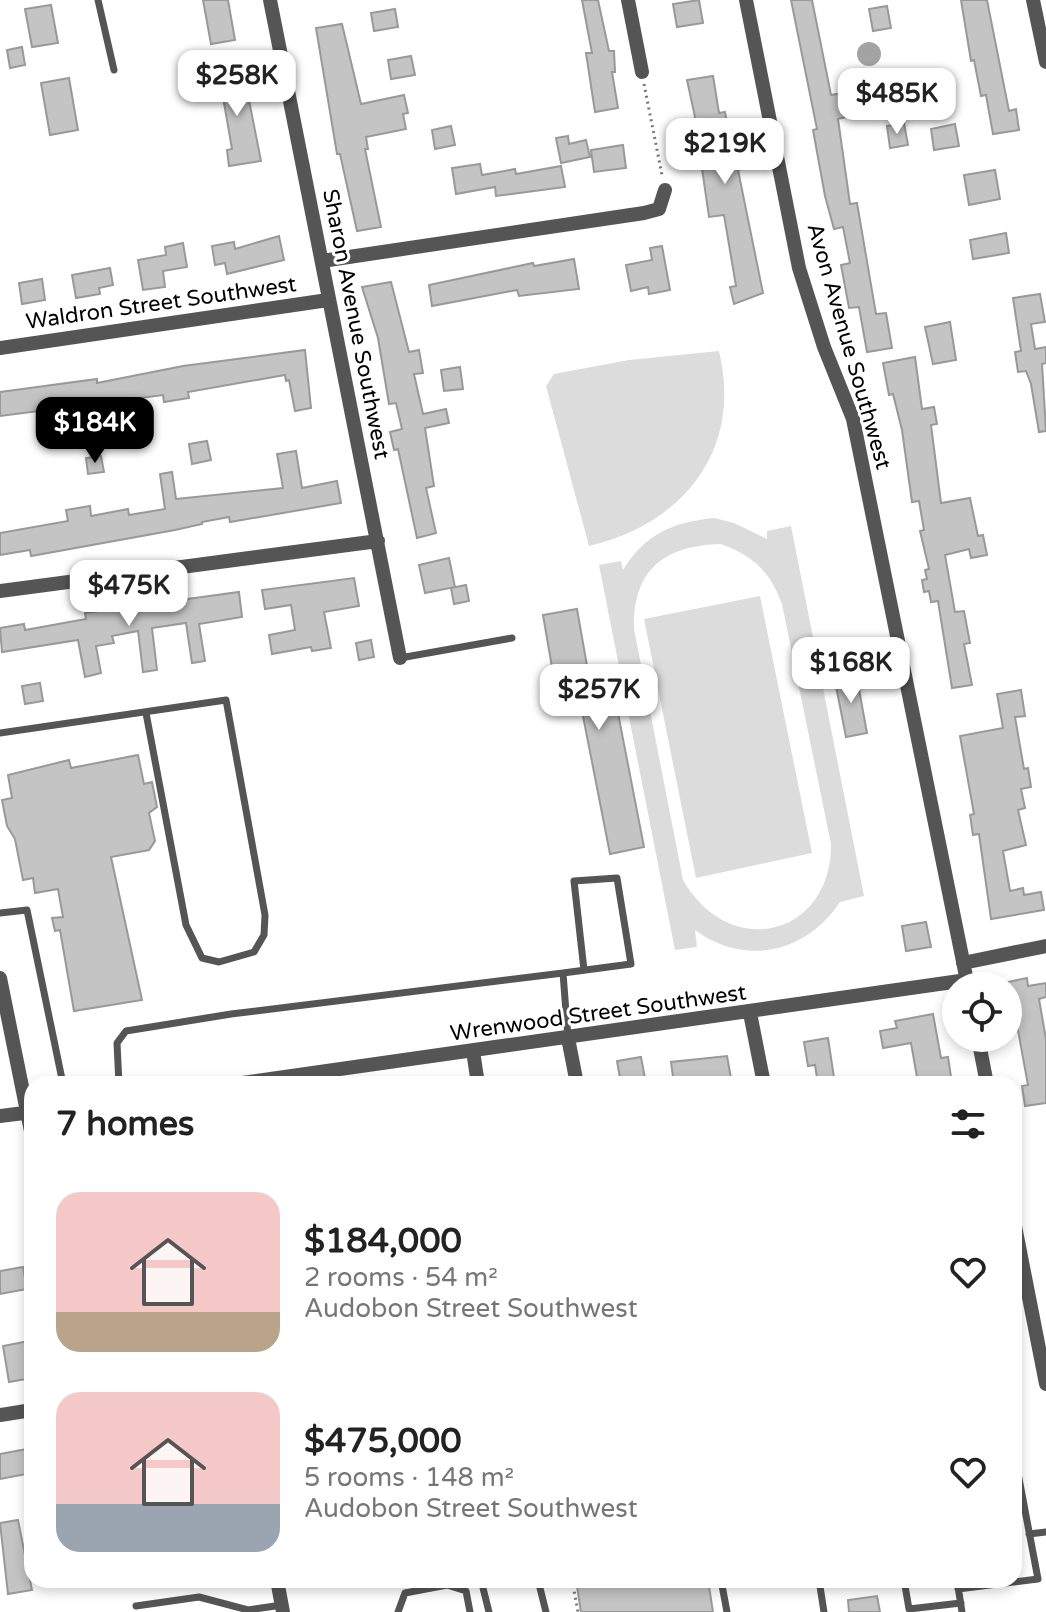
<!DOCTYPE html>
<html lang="en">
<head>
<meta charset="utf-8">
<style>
	body { margin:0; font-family:"Varela Round",sans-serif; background:#f2f2f2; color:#222; height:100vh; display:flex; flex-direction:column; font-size:30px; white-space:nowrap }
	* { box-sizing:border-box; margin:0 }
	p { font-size:26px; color:#767676 }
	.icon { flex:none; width:44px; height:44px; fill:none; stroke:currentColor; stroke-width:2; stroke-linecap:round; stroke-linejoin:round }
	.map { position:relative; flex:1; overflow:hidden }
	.details { position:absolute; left:24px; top:1076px; width:998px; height:512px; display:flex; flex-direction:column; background:#fff; border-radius:24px; box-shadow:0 4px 12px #0003 }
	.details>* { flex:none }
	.fabs { position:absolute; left:942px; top:972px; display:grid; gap:16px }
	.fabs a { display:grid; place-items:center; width:80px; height:80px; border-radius:50%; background:#fff; box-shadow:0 4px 12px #0003; font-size:40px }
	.price { position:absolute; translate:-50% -68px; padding:0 18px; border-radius:16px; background:#fff; color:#222; font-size:26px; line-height:52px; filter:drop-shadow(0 2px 4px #0008) }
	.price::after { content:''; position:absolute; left:50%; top:48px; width:24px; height:18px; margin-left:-12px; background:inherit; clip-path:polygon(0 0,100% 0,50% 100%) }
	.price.on { background:#000; color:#fff }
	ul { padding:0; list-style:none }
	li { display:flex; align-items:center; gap:24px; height:200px; padding:0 32px }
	li span { display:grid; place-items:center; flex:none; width:224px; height:160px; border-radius:24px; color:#555 }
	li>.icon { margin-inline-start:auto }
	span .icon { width:96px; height:96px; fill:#fffc; stroke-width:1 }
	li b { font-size:34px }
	h2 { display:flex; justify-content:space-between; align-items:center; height:96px; padding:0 32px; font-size:34px }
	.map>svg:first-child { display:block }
	.green { fill:#dcdcdc; fill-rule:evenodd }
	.water { fill:#a3a3a3 }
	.building { fill:#c4c4c4; stroke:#999; stroke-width:2 }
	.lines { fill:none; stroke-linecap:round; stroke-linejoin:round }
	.path { stroke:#777; stroke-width:3; stroke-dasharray:2 4; stroke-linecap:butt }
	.service { stroke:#555; stroke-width:7 }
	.minor { stroke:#555; stroke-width:14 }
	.labels { text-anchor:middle; stroke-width:6; stroke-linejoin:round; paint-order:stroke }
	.street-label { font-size:22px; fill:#000; stroke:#fff }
</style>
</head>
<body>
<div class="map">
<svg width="1046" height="1612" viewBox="0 0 1046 1612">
	<rect width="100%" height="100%" fill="#fff"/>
	<path class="green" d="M719 351C743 450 683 524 589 546L546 386 554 374 629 360Z
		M714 518 734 523 767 539V531L791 526 864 896 840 902C806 953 745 967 695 930L697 947 675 950 599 565 621 561 623 570C645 534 673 522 714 518ZM721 544C753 556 770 571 782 604L831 844C832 936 730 962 683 880L634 629C633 569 664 546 721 544Z
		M760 596 812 853 696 878 644 619Z"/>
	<path class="water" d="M857 54a12 12 0 1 1 24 0a12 12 0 1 1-24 0Z"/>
	<path class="building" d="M203 0H228L235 40 211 44Z
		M582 0H598L609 51H614L615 72H612L618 108 595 112 586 53H592Z
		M699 0 703 23 677 27 673 4Z
		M791 0H812L831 95 842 93 846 117 838 119 850 204 857 203 876 314 886 313 892 348 867 352 859 307 849 308 841 265 850 263 843 227 834 229 825 196 813 130 817 129Z
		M961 0H987L1009 111 1016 109 1019 130 993 134 986 95 981 96 974 60 971 61Z
		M51 5 58 43 32 47 25 9Z
		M887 6 891 28 873 31 869 9Z
		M395 9 398 27 374 31 371 13Z
		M342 24 361 104 404 95 408 113 403 114 406 129 366 137 368 149H365L381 227 357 231 340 154H337L316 28Z
		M22 47 25 65 10 68 7 50Z
		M411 56 415 75 391 79 388 60Z
		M229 68 231 82 245 80 261 161 229 166 227 150 232 149 223 97 215 98 210 71Z
		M927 75 931 100 890 107 886 81Z
		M713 76 719 113 725 112 732 149 738 148 742 169 738 170 763 293 734 304 730 287 736 286 724 215 709 217 700 155 703 154 687 80Z
		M69 78 78 130 50 135 41 83Z
		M904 123 908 145 890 148 887 126Z
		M955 124 959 146 934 150 931 129Z
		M451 126 455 145 435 149 432 130Z
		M568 136 569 144 586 140 590 157 561 163 556 138Z
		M623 145 626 168 594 172 591 150Z
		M480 164 482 175 515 169 516 174 561 166 565 187 496 196 495 187 456 194 452 168Z
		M995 170 1000 199 969 205 964 175Z
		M1006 233 1009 253 973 259 970 240Z
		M279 236 284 260 227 274 225 263 215 265 212 246 234 242 235 249Z
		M183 243 187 267 163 271 165 287 143 290 138 260 166 255 165 247Z
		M662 246 670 290 649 294 648 287 631 291 626 265 652 260 650 248Z
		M574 259 579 289 519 296 517 290 432 306 429 285 533 263 534 266Z
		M110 268 113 285 99 288 100 294 76 298 72 275Z
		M42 279 45 300 22 304 19 283Z
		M391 282 409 352 419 350 423 373 414 374 423 414 446 409 449 423 425 428 434 486 426 488 436 533 417 538 398 449 394 450 390 432 402 429 396 403 389 404 378 338 362 287Z
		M1040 294 1045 322 1031 324 1035 349 1046 347V363L1042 364 1046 431 1039 432 1031 384 1026 371 1018 372 1015 352 1021 351 1013 298Z
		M950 322 956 360 933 364 925 327Z
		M305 350 311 408 295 411 289 380 286 381 285 375 188 392 189 398 164 402 163 395 0 416V392L97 379V383L183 366Z
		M915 357 922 409 934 407 937 424 931 425 941 503 970 498 978 536 983 535 987 555 971 558 969 549 945 555 955 612 964 611 970 643 964 644 972 685 952 688 938 601 931 602 929 591 924 592 922 580 927 579 925 570 929 569 920 531 924 530 919 501 912 502 902 430 893 394 889 395 883 363Z
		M460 367 463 389 444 391 441 370Z
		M207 441 211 460 192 464 189 444Z
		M296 451 302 488 337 481 341 503 230 522 229 517 202 522V524L175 530 31 556 30 550 0 555V533L68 521 66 510 90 506 91 516 128 509 129 515 165 509 160 474 172 472 176 499 283 488 277 454Z
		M101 456 104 472 88 474 86 458Z
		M449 558 455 587 425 593 419 565Z
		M354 578 359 606 324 612 331 648 312 651 311 647 272 654 269 635 295 630 291 605 265 609 262 590Z
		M466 585 469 601 454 604 451 588Z
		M239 592 242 617 199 624 205 661 192 663 186 623 152 628 157 670 143 672 138 631 112 636 114 643 96 646 101 673 85 677 78 640 2 652 0 628 24 624 25 630 86 619 85 613Z
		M577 609 589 677 610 672 644 847 610 854 574 670 553 673 543 615Z
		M371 640 374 657 359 660 356 643Z
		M856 673 867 733 846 737 834 676Z
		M40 683 43 701 25 704 22 686Z
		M1021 690 1025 716 1015 717 1024 769 1028 768 1031 787 1021 789 1025 808 1018 810 1026 845 1003 851 1010 891 1023 888 1024 895 1041 892 1044 910 991 919 979 834 973 835 970 815 974 814 960 736 1003 728 997 694Z
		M138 755 144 784 152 782 157 807 149 813 155 841 149 850 111 857 142 1000 74 1011 60 930 55 931 52 918 63 917 58 889 35 893 33 878 23 880 15 839 7 826 2 800 12 798 8 775 69 760 71 768Z
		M926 922 931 947 906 951 902 926Z
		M1027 978 1028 986 1046 983V997L1039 999 1046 1039V1103L1025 1106 1022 1086 1028 1085 1013 1003 1008 1004V982Z
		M933 1014 941 1058 948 1057 951 1077 918 1083 911 1043 883 1048 880 1031 897 1028 895 1021Z
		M828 1038 835 1084H818L815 1065 808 1066 804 1042Z
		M727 1056 732 1084H709L708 1078 674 1084 671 1062Z
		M641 1057 646 1084H621L617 1061Z
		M23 1267 27 1289 0 1294V1271Z
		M29 1341 32 1378 9 1382 3 1346Z
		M32 1448V1473L0 1479V1454Z
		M18 1520 32 1590 8 1594 0 1523Z
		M576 1580H708L713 1612H581Z
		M877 1596 880 1612H849L848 1600Z"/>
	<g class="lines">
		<path class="path" d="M644 84 662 175
			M572 1580 578 1612"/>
		<path class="service" d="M98 0 114 70
			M400 658 512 638
			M0 733 226 700 265 915 264 935 254 952 219 962 202 958 186 925 146 713
			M0 913 27 910 63 1084
			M563 973 631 964 617 878 574 881 584 970
			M119 1084 117 1043 126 1031 231 1014 563 973 568 1038
			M1029 1534 1046 1532
			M481 1580 489 1612
			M538 1580 546 1612
			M721 1580 727 1612
			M819 1580 824 1612
			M904 1580 909 1609 961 1603
			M957 1580 962 1612
			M958 1589 1038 1579 1017 1468
			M136 1606 199 1597 248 1610 282 1605
			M398 1612 405 1593 447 1585 466 1591 470 1612"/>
		<path class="minor" d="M270 0 400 658
			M628 0 642 72
			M746 0 799 268 824 347 853 419 968 986
			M1033 0 1046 62
			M322 261 644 213 659 209 665 190
			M0 348 328 300
			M0 591 378 541
			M963 963 1046 946
			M0 978 32 1136
			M750 1013 764 1084
			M568 1038 577 1084
			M978 1038 987 1084
			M473 1051 478 1084
			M235 1084 967 980
			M0 1116 32 1112
			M1014 1221 1046 1384
			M0 1415 32 1410
			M277 1580 283 1612"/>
	</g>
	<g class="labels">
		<g class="street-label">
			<text transform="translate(161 302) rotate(-8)" y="8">Waldron Street Southwest</text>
			<text transform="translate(357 324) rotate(79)" y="8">Sharon Avenue Southwest</text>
			<text transform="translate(850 346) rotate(74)" y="8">Avon Avenue Southwest</text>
			<text transform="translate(598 1012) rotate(-8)" y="8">Wrenwood Street Southwest</text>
		</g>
	</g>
</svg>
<div class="fabs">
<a><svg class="icon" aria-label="locate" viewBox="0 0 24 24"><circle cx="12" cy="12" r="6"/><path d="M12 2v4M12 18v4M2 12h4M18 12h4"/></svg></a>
</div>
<b class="price" style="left:237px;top:118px">$258K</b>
<b class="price" style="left:897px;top:136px">$485K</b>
<b class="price" style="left:725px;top:186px">$219K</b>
<b class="price on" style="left:95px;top:465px">$184K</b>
<b class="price" style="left:129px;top:628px">$475K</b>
<b class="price" style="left:851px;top:705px">$168K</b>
<b class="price" style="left:599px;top:732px">$257K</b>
<section class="details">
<h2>7 homes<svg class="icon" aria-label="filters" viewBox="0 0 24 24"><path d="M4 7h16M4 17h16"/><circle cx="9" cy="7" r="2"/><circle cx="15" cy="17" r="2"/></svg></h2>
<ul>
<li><span style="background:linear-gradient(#f6c9c9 75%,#b9a48a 0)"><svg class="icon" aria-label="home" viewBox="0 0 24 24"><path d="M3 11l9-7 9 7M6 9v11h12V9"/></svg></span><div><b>$184,000</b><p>2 rooms · 54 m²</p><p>Audobon Street Southwest</p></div><svg class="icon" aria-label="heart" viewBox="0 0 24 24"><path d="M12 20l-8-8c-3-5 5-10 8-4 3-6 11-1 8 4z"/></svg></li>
<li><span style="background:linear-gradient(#f6c9c9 70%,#9aa5b1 0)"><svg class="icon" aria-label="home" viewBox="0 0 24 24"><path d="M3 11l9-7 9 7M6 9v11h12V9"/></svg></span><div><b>$475,000</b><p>5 rooms · 148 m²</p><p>Audobon Street Southwest</p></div><svg class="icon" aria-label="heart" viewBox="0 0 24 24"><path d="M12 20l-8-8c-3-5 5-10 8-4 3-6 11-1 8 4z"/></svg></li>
</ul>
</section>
</div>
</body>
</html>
